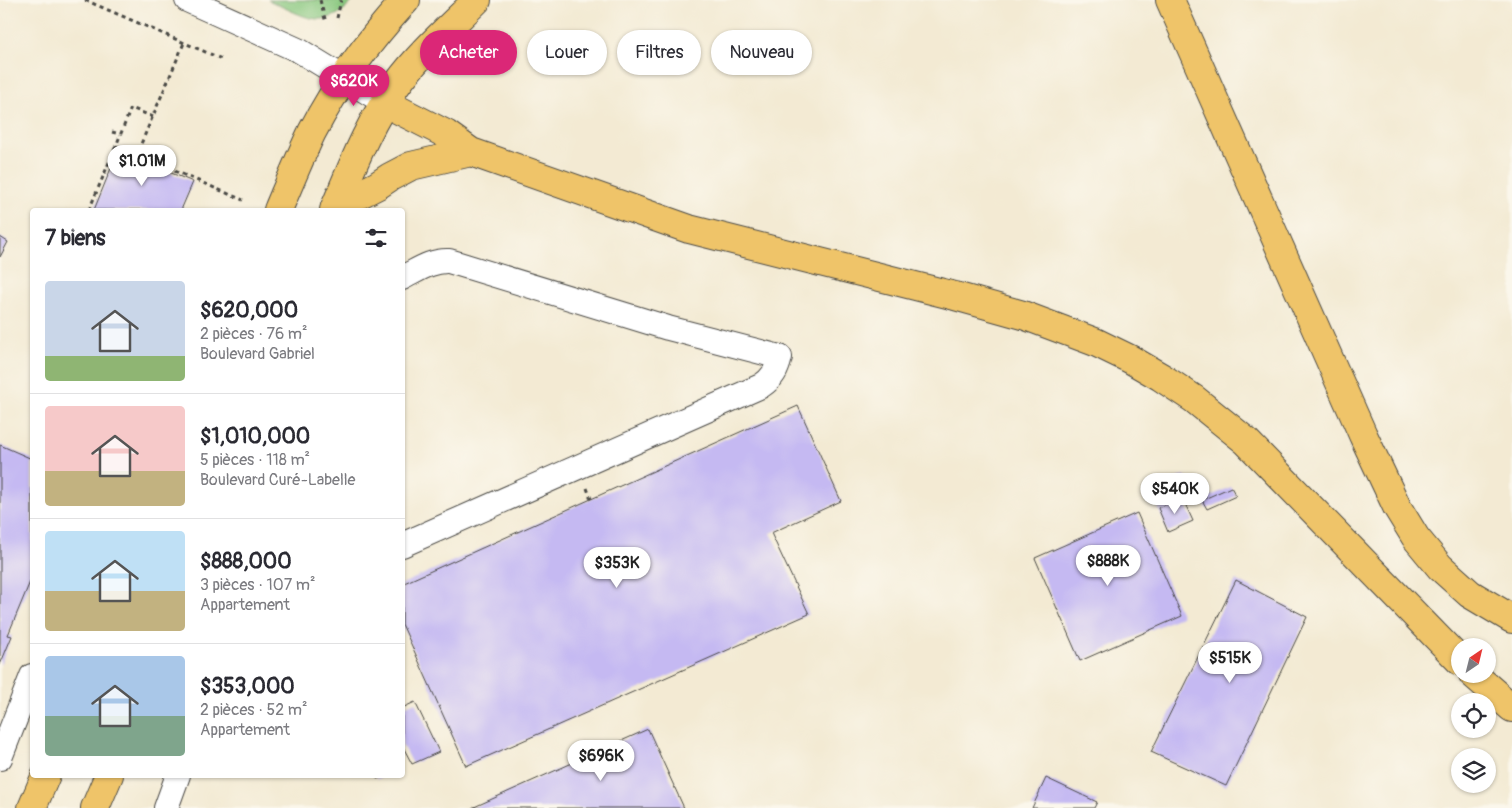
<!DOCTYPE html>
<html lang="fr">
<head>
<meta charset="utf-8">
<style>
	body { margin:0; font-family:Pangolin,sans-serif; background:#f7f7f7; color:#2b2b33; height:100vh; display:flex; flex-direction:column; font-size:19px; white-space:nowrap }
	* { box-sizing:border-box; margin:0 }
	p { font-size:16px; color:#7c7c81 }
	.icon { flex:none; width:28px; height:28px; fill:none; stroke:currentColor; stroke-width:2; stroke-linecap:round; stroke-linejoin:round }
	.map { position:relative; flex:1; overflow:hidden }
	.sheet { position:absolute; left:30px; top:208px; width:375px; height:570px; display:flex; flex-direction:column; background:#fff; border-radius:5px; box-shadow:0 1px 4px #0004 }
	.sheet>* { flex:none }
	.guide { position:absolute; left:420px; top:30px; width:475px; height:45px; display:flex; gap:10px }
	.needle { width:32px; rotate:35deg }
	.tools { position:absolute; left:1451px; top:638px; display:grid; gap:10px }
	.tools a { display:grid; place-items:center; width:45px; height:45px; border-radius:50%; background:#fff; box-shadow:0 1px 4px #0004; font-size:25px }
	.price { position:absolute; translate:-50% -42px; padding:0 11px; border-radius:18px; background:#fff; color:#222; font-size:16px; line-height:32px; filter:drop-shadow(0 1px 2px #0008) }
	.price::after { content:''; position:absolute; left:50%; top:30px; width:15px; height:11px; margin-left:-8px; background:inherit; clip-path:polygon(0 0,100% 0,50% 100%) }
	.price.selected { background:#db2777; color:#fff }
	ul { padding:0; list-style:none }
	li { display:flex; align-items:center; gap:15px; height:125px; padding:0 15px }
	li+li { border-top:1px solid #e1e1e2 }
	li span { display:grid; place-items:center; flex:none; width:140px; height:100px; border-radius:5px; color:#555 }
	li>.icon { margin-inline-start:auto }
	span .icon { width:60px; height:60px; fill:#fffc; stroke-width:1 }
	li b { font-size:21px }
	h2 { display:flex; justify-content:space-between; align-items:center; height:60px; padding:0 15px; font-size:21px }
	.tag { padding:0 18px; border-radius:22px; background:#fff; box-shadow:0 1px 4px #0004; font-size:18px; line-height:45px }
	.tag.selected { background:#db2777; color:#fff }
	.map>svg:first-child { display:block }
	.green { fill:#89c87f; stroke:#5a7a55 }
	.building { fill:#c5b9f2 }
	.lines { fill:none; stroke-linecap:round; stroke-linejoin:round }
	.minor-casing { stroke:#494844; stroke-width:26 }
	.major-casing { stroke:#494844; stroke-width:30 }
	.highway-casing { stroke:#494844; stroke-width:30 }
	.path { stroke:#494844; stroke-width:3; stroke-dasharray:4 4; stroke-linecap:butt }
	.minor { stroke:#fff; stroke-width:24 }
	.major { stroke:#efc469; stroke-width:28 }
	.highway { stroke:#efc469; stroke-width:28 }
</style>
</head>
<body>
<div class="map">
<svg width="1512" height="808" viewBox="0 0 1512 808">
	<rect width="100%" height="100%" fill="#fbf7ec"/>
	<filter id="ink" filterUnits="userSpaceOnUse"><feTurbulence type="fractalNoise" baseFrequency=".02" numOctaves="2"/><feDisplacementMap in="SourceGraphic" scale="10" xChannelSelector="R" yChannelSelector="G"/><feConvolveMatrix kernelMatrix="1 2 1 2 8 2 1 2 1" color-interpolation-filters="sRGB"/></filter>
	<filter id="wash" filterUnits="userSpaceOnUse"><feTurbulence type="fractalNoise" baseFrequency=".0096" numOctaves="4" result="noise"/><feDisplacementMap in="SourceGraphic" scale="20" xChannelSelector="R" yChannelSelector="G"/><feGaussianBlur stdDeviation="1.12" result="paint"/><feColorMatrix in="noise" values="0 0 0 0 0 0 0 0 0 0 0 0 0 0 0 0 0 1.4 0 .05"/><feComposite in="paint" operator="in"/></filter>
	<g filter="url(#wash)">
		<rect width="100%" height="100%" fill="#f3ead3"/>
		<path class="green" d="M268 0H354C324 34 302 15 268 0Z"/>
		<g id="blocks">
			<path class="building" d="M118 151 193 182 181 210H94Z
				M0 237 8 242 0 257Z
				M798 406 841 501 771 533 809 614 466 766 402 624V584Z
				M0 445 32 459V577L8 635 12 636 0 665Z
				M1185 475 1190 488 1158 502 1152 489Z
				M1231 487 1236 496 1207 509 1202 500Z
				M1182 497 1193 521 1168 532 1158 508Z
				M1137 513 1182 616 1080 661 1035 558Z
				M1236 580 1307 617 1226 786 1151 752Z
				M415 702 439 752 412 764 402 745V708Z
				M648 729 684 808H472Z
				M375 775H387L377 779Z
				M1046 778 1097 802 1094 808H1032Z"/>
		</g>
	</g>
	<g filter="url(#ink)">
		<use href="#blocks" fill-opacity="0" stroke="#494844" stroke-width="1"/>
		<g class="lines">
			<defs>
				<path id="minor" d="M187 0 300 51 385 103
					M402 278C418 270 432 260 449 261L668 328 780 357C777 370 773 378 761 386L402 545
					M0 758 32 676
					M166 808 178 775"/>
				<path id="major" d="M278 210C289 184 300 157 312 132 337 84 369 40 406 0
					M334 210C352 167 369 122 398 83 420 53 450 27 477 0
					M32 808 46 775
					M95 808 109 775"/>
				<path id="highway" d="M1170 0 1363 435 1397 507 1416 538 1440 567 1470 594 1512 619
					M385 103 446 134 471 152 689 229 955 296 1023 315 1095 342 1130 359 1161 377 1194 399 1246 441 1460 661
					M335 207 378 185 390 177 411 166 471 152
					M1473 674 1512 708"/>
			</defs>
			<use href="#minor" class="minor-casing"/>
			<use href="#major" class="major-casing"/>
			<use href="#highway" class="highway-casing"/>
			<path class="path" d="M85 0 224 60
				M320 0 326 23
				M337 18 341 0
				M153 117 131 108 116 146 243 200
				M112 132 120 134
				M135 158 184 43
				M89 210 116 146
				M587 488 591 499"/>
			<use href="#minor" class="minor"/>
			<use href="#major" class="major"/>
			<use href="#highway" class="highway"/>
		</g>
	</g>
</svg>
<div class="tools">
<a><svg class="needle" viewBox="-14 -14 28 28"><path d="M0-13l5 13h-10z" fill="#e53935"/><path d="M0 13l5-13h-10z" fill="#7c7c81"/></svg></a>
<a><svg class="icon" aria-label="locate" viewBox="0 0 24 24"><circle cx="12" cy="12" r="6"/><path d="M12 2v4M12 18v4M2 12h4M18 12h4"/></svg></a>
<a><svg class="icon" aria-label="layers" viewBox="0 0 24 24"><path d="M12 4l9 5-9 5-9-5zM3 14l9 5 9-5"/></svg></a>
</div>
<b class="price selected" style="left:354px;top:107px">$620K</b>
<b class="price" style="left:142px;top:187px">$1.01M</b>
<b class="price" style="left:1175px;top:515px">$540K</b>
<b class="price" style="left:1108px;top:587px">$888K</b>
<b class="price" style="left:617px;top:589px">$353K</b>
<b class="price" style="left:1230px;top:684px">$515K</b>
<b class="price" style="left:601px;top:782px">$696K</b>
<div class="guide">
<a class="tag selected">Acheter</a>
<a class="tag">Louer</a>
<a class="tag">Filtres</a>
<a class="tag">Nouveau</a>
</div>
<section class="sheet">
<h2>7 biens<svg class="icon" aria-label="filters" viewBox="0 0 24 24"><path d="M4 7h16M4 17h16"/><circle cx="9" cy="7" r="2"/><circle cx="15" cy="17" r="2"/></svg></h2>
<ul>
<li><span style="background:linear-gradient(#c9d6e8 75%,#8fb573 0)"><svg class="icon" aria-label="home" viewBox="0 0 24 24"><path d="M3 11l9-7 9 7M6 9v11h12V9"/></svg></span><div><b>$620,000</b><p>2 pièces · 76 m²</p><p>Boulevard Gabriel</p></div></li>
<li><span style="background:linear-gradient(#f6c9c9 65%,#c2b280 0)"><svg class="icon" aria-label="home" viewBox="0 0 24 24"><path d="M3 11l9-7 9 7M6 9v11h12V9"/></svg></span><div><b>$1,010,000</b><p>5 pièces · 118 m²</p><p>Boulevard Curé-Labelle</p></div></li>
<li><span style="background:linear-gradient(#bfe0f5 60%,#c2b280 0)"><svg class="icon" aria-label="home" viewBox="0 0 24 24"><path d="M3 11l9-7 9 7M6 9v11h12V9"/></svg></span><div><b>$888,000</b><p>3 pièces · 107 m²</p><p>Appartement</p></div></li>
<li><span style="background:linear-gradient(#a9c7e8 60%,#7fa58c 0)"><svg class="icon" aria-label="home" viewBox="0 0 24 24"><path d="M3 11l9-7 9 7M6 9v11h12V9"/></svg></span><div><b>$353,000</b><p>2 pièces · 52 m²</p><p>Appartement</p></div></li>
</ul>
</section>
</div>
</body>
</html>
